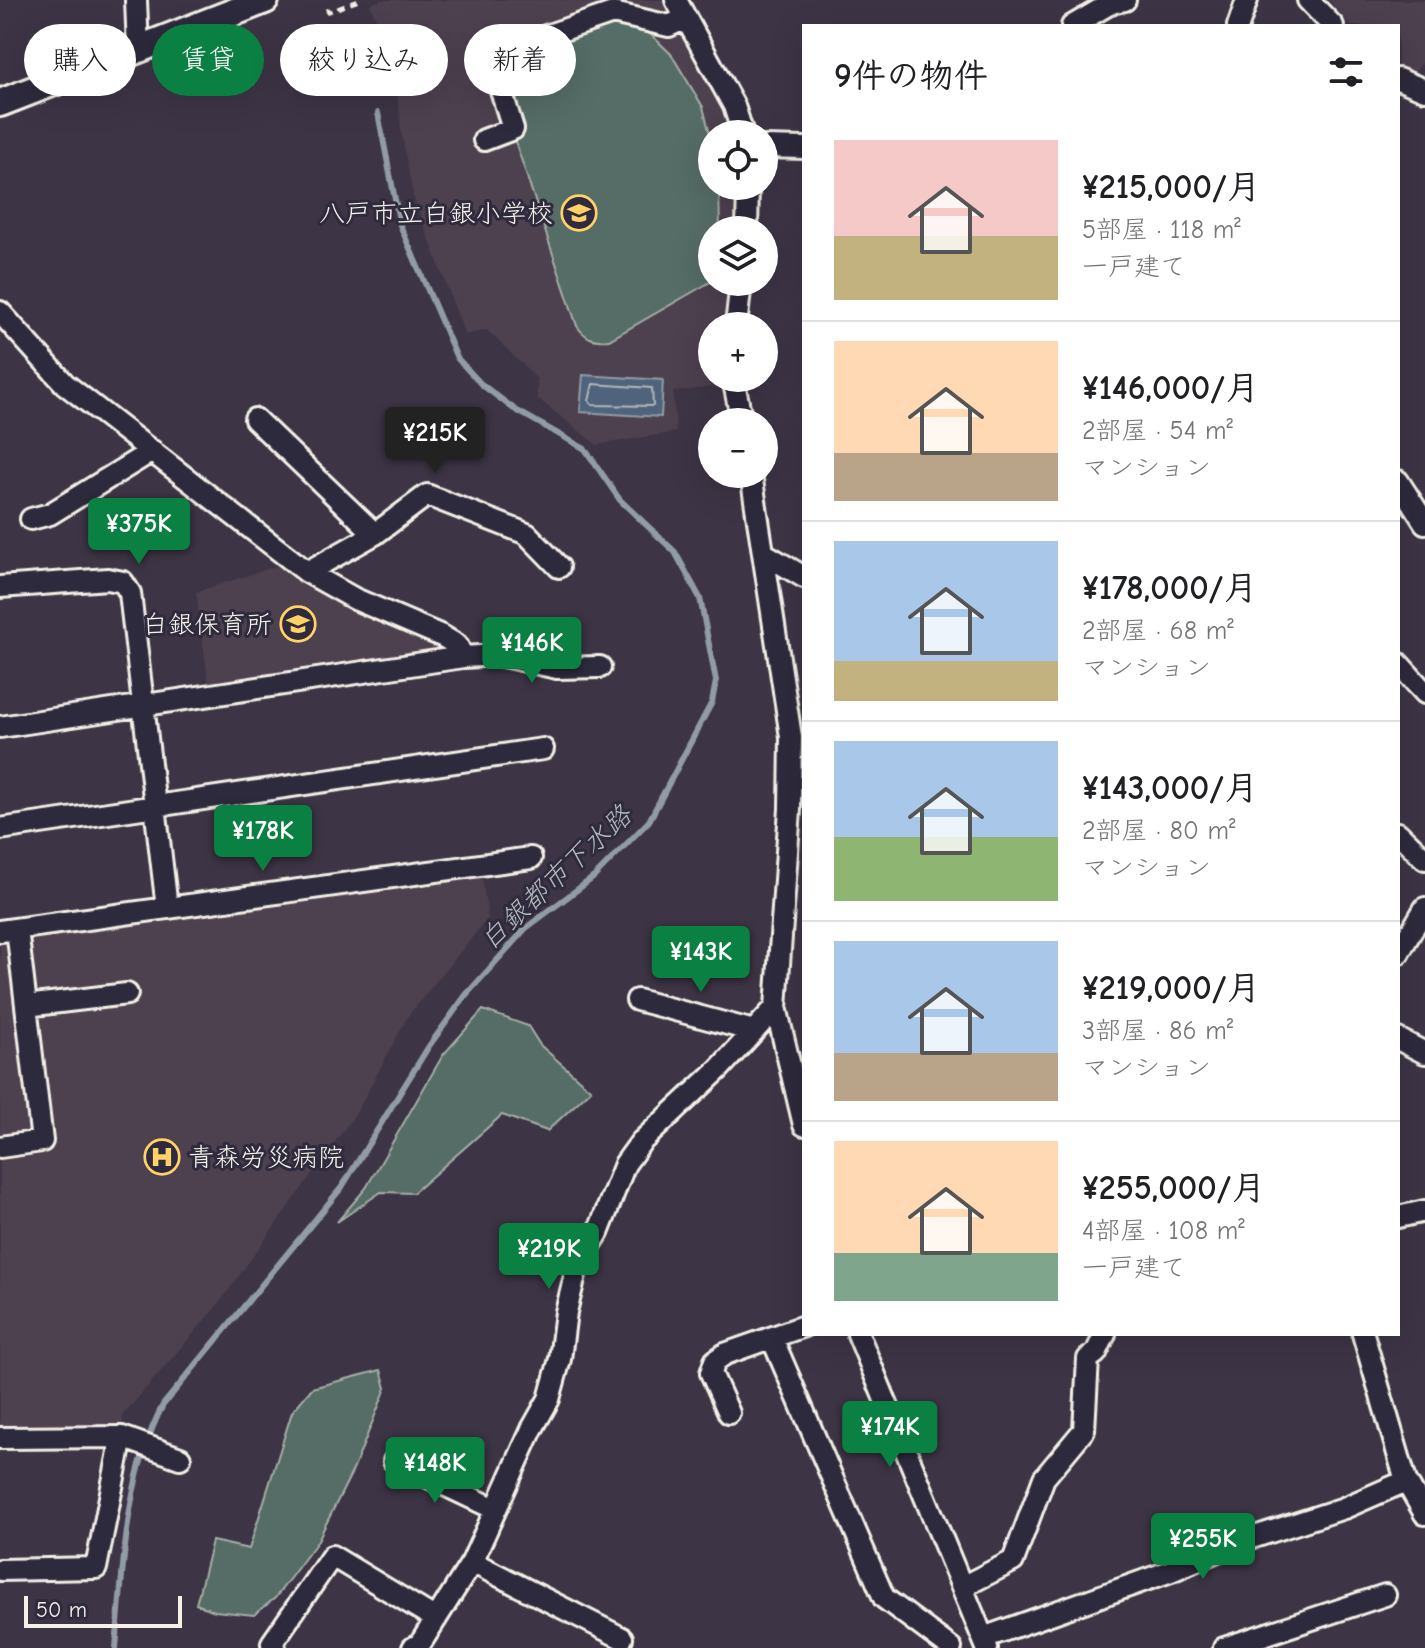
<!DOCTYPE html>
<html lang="ja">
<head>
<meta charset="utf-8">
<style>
	body { margin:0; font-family:"Comic Neue","Klee One",sans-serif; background:#f6f6f6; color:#202124; height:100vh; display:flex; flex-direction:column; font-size:30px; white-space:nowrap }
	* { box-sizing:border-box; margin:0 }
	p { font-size:26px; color:#757577 }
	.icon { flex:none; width:44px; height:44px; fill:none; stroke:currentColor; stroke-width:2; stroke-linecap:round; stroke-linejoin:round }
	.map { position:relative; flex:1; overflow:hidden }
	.sheet { position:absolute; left:802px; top:24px; width:598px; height:1312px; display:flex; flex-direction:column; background:#fff; border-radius:0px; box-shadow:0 8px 32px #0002 }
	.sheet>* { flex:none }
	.guide { position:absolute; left:24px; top:24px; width:658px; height:72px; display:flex; gap:16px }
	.buttons { position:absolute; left:698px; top:120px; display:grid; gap:16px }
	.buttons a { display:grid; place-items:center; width:80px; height:80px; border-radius:50%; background:#fff; box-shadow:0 8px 32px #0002; font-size:40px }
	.scale { position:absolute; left:24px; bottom:20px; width:158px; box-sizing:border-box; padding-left:8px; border:4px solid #f4f1e8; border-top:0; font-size:22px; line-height:28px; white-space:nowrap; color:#f4f1e8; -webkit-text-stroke:6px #2f2a3d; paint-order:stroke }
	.price { position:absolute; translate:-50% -68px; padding:0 18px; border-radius:8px; background:#0b8043; color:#fff; font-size:26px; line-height:52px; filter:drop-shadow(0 2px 4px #0008) }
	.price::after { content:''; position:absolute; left:50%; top:48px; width:24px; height:18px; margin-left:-12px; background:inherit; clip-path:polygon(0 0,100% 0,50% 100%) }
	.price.current { background:#222; color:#fff }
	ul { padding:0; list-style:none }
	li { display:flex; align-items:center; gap:24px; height:200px; padding:0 32px }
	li+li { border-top:2px solid #e0e0e0 }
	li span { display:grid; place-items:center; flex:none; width:224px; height:160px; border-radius:0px; color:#555 }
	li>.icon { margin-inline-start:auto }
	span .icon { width:96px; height:96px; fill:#fffc; stroke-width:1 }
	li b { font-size:34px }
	h2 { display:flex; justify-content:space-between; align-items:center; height:96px; padding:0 32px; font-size:34px }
	.chip { padding:0 28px; border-radius:36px; background:#fff; box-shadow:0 8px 32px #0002; font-size:28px; line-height:72px }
	.chip.current { background:#0b8043; color:#fff }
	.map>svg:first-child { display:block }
	.built { fill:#4e404f }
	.green { fill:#576c66; stroke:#a6aea7; stroke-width:2 }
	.water { fill:#4f637b; stroke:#919ca7; stroke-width:2 }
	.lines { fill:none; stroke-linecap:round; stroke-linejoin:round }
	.shore { stroke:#b2b8bc; stroke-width:2 }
	.stream { stroke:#919ca7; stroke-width:6 }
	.minor-casing { stroke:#f4f1e8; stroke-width:26 }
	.major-casing { stroke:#f4f1e8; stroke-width:32 }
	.path { stroke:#f4f1e8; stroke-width:4; stroke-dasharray:8 6; stroke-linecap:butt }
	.minor { stroke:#2f2a3d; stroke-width:20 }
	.major { stroke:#2f2a3d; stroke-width:26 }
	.labels { text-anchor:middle; stroke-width:6; stroke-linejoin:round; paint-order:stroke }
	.poi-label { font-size:26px; fill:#f4f1e8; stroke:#2f2a3d; text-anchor:end }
	.water-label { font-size:28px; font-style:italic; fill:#b2b8bc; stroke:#2f2a3d }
</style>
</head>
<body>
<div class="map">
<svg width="1425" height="1648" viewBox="0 0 1425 1648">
	<rect width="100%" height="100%" fill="#3d3445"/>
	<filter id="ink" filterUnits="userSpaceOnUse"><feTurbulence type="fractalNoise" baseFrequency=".0125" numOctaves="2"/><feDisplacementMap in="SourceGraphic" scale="16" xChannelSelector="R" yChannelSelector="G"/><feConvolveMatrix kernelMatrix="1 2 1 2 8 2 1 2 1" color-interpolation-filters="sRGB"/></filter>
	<g filter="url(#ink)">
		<path class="built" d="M381 0H668L734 134H712V186H739L738 230H712V282H732L726 326H712V378H726L727 385 673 392 676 432 597 445 537 398V379L487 330 465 335 413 196 401 131 395 67 370 4Z
			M1329 0H1425V61L1414 72 1398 65V26H1351Z
			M283 564 431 638 435 655 209 687 196 592Z
			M480 864 488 918 408 1016 358 1110 218 1305 123 1415 122 1437 0 1438V931Z"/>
		<path class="green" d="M615 20 642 26 671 54 703 107 712 142V186H719L720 230H712V281L609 340C594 341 586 339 577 326L513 135 501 69 505 59Z
			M483 1010 528 1026 540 1045 591 1090 547 1131 502 1115 413 1193 381 1192 337 1222 366 1188 443 1055Z
			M381 1370 386 1388 354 1468 317 1542 275 1598 254 1615 215 1611 196 1604 212 1541 249 1549 292 1412 312 1388Z"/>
		<path class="water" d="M583 375 663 380 661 417 580 412Z"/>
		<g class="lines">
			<path class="shore" d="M593 384 652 388 653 406 592 405 589 401Z"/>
			<path class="stream" d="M116 1648C123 1568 125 1477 163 1405L342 1187 429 1046 466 995 526 928 594 877 649 821 712 702 716 681 700 598 675 552 620 500 585 449 514 409 481 384 457 358 400 225 378 113"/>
			<defs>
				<path id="minor" d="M136 0 138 50
					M676 0 734 106 743 134
					M1308 0 1333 26
					M1072 26 1111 3 1125 0
					M1238 26 1247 0
					M1398 79 1425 90
					M484 140 513 129 490 55 613 13 669 26 686 18
					M764 147 804 148
					M747 230 748 186
					M0 312 65 384 307 572 355 599 442 636 457 645 463 657 0 727
					M736 326 741 282
					M733 378 742 422
					M255 419 375 534
					M751 474 791 737 790 809 776 1007 804 1125
					M1398 481 1425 523
					M31 519 50 514 152 451
					M763 553 804 577
					M307 572 375 534 427 495 527 534 559 567
					M0 587 108 579 123 582 130 593 167 908
					M463 657 498 655 557 668 600 667
					M1398 663 1425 693
					M0 829 543 749
					M1398 833 1425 859
					M0 931 531 858
					M1398 954 1425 908
					M637 1000 754 1031
					M26 1006 127 994
					M1398 1039 1425 1053
					M0 1147 42 1141 17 929
					M1398 1217 1425 1211
					M858 1334 987 1648
					M1363 1334 1406 1481 1425 1514
					M772 1338 884 1598 951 1648
					M729 1413 711 1373 715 1361 725 1354 804 1326
					M0 1438 122 1437 180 1458
					M394 1461 495 1509
					M472 1562 622 1638
					M0 1570 96 1568 122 1437
					M962 1587 1013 1561 1044 1478 1084 1430 1088 1359 1096 1353 1105 1334
					M983 1638 1171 1571 1236 1543 1344 1508 1406 1481
					M275 1648 272 1643 332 1556 436 1619
					M413 1648 420 1644 472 1562 532 1429 549 1399 560 1359 566 1312 577 1267 598 1233 625 1164 641 1142 719 1069 776 1007
					M1224 1648 1385 1595"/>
				<path id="major" d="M0 103 265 0"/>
			</defs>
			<use href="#minor" class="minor-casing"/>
			<use href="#major" class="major-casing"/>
			<path class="path" d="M327 8 328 12 360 0"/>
			<use href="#minor" class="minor"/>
			<use href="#major" class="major"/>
		</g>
	</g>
	<defs>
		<symbol id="school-ring" viewBox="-11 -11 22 22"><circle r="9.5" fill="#2f2a3d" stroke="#ffd166" stroke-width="1.5"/><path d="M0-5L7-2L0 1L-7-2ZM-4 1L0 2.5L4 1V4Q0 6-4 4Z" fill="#ffd166"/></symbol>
		<symbol id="hospital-ring" viewBox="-11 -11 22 22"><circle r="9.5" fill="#2f2a3d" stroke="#ffd166" stroke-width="1.5"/><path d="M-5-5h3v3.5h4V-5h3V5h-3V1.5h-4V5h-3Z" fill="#ffd166"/></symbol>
	</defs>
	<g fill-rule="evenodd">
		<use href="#school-ring" x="559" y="193" width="40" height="40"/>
		<use href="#school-ring" x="278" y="604" width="40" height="40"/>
		<use href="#hospital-ring" x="142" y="1137" width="40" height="40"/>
	</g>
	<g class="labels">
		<g class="poi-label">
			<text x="553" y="222">八戸市立白銀小学校</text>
			<text x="272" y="633">白銀保育所</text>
			<text x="188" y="1166" text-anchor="start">青森労災病院</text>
		</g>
		<g class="water-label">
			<text transform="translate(555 877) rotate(-43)" y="10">白銀都市下水路</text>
		</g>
	</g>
</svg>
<div class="buttons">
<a><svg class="icon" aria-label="locate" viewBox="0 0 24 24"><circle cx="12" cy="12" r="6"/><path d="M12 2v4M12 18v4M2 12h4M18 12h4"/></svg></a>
<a><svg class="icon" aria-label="layers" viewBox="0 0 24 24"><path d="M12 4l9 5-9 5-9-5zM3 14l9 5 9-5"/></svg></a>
<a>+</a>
<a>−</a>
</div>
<div class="scale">50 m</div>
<b class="price current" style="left:435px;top:475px">¥215K</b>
<b class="price" style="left:139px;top:566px">¥375K</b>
<b class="price" style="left:532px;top:685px">¥146K</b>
<b class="price" style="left:263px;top:873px">¥178K</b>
<b class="price" style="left:701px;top:994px">¥143K</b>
<b class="price" style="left:549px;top:1291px">¥219K</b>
<b class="price" style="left:890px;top:1469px">¥174K</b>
<b class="price" style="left:435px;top:1505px">¥148K</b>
<b class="price" style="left:1203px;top:1581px">¥255K</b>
<div class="guide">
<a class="chip">購入</a>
<a class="chip current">賃貸</a>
<a class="chip">絞り込み</a>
<a class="chip">新着</a>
</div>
<section class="sheet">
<h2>9件の物件<svg class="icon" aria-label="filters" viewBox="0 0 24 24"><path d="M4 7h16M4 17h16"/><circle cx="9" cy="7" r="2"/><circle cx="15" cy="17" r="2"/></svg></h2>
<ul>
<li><span style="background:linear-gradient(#f6c9c9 60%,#c2b280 0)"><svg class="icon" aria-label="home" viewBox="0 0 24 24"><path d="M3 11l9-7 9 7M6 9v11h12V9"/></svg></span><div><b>¥215,000/月</b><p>5部屋 · 118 m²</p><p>一戸建て</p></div></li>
<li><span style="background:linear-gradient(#ffd9b3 70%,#b9a48a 0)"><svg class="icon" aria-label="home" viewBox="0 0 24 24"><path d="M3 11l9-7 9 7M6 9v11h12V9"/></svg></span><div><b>¥146,000/月</b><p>2部屋 · 54 m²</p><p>マンション</p></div></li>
<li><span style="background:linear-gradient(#a9c7e8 75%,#c2b280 0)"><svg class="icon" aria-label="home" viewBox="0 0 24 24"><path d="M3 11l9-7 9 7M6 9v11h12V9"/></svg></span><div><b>¥178,000/月</b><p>2部屋 · 68 m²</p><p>マンション</p></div></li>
<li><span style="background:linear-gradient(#a9c7e8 60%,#8fb573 0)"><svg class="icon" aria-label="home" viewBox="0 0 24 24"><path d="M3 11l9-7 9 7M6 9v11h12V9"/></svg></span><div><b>¥143,000/月</b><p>2部屋 · 80 m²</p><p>マンション</p></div></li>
<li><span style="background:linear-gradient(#a9c7e8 70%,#b9a48a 0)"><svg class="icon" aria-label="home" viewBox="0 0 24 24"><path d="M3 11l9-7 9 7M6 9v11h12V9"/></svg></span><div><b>¥219,000/月</b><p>3部屋 · 86 m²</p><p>マンション</p></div></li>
<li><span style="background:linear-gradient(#ffd9b3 70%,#7fa58c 0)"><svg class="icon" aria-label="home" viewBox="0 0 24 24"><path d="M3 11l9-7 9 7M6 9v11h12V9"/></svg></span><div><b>¥255,000/月</b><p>4部屋 · 108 m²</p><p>一戸建て</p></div></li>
</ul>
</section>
</div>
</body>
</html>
